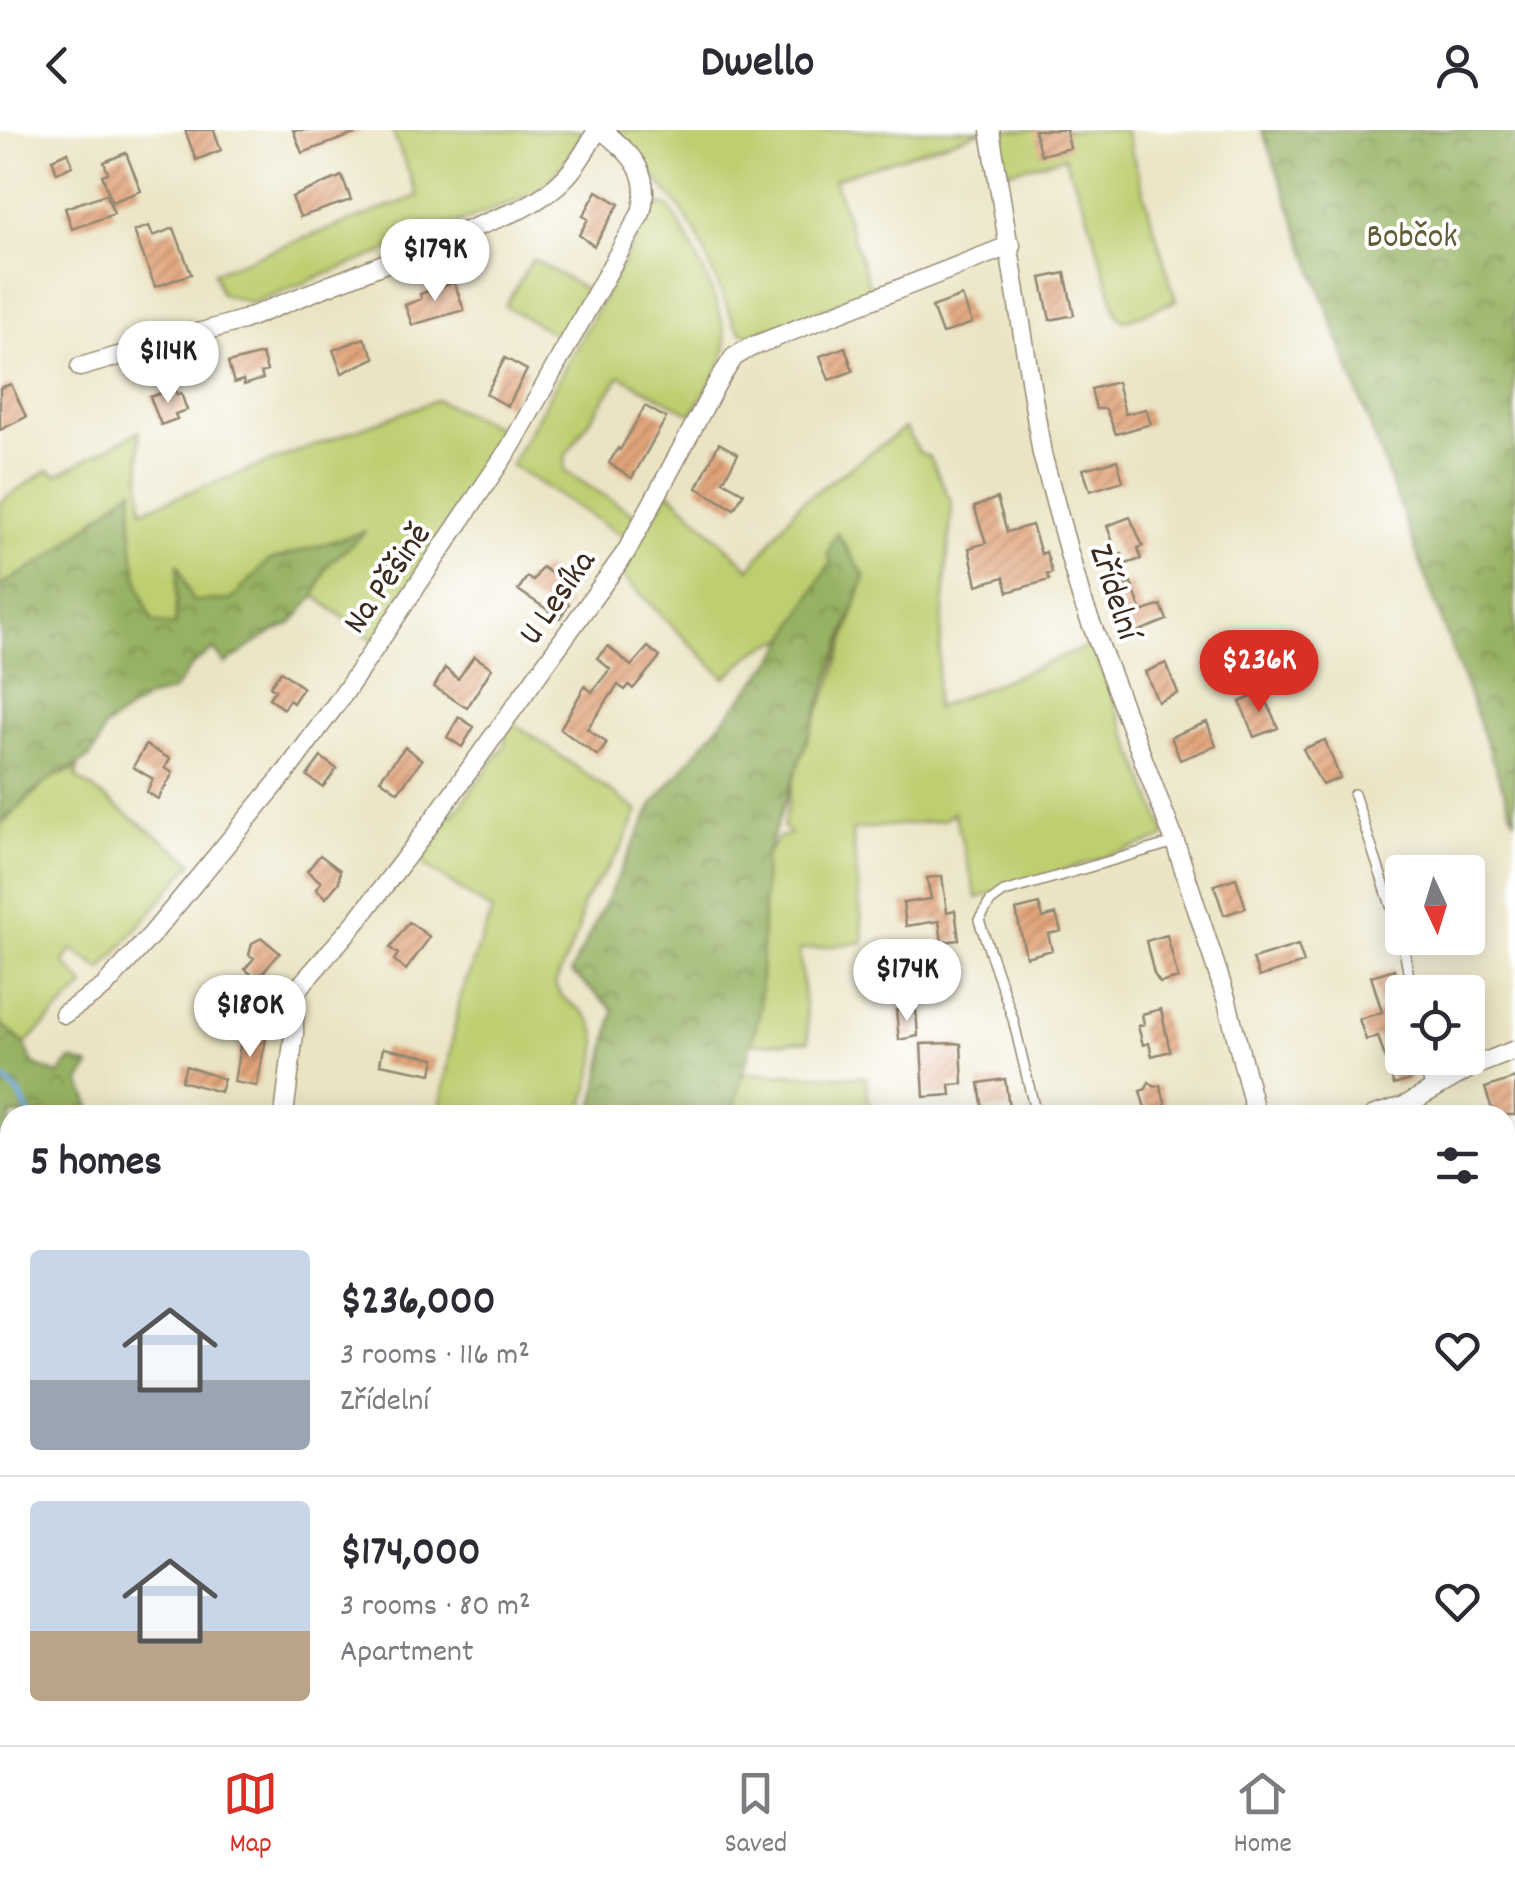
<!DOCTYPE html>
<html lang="en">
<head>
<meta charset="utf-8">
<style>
	body { margin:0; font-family:Dekko,sans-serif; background:#f7f7f7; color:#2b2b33; height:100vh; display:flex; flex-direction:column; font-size:38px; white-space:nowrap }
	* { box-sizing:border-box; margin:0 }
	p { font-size:32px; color:#7c7c81 }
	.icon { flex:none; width:55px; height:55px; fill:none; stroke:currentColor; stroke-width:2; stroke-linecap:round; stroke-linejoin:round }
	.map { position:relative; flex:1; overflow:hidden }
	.details { position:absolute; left:0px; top:975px; width:1515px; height:640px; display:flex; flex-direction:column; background:#fff; border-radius:30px 30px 0 0; box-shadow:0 5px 25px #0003 }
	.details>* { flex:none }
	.needle { width:65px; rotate:176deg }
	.fabs { position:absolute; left:1385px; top:725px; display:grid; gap:20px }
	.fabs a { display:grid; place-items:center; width:100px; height:100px; border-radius:10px; background:#fff; box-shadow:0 5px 25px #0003; font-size:50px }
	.price { position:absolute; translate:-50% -85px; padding:0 22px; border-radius:35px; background:#fff; color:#222; font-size:32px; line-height:65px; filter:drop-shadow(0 2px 5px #0008) }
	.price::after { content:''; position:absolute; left:50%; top:60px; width:30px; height:22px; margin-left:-15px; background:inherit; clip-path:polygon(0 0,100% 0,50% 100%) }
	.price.on { background:#d93025; color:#fff }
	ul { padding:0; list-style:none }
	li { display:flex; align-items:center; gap:30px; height:250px; padding:0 30px }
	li+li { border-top:2px solid #e1e1e2 }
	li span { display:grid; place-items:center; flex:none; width:280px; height:200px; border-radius:10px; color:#555 }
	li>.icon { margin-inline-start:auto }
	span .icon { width:120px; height:120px; fill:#fffc; stroke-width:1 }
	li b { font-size:42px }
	h2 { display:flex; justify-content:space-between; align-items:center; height:120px; padding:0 30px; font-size:42px }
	header { display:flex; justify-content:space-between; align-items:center; height:130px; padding:0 30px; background:#fff; font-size:45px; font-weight:700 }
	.tabs { display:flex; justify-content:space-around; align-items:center; height:140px; border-top:2px solid #e1e1e2; background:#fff; font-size:28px; color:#7c7c81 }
	.tabs a { display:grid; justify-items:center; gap:5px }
	.tabs .on { color:#d93025 }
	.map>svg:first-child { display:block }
	.green { fill:#becf71; stroke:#7c7c48; stroke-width:2.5 }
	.forest { fill:url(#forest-crowns); stroke:#686e40; stroke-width:2.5 }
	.water { fill:url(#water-waves); stroke:#5a6a82; stroke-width:2.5 }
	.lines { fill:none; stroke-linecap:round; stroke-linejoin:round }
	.stream { stroke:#79abe5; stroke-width:5 }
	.building { fill:url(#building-hatch) }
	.service-casing { stroke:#938771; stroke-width:12 }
	.minor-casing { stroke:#938771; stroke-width:21 }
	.service { stroke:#fff; stroke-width:9 }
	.minor { stroke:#fff; stroke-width:18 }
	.labels { text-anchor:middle; stroke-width:8; stroke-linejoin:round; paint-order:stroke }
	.park-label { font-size:35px; fill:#625c37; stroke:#fff }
	.street-label { font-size:35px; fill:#3b2a1e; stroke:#fff }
</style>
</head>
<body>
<header><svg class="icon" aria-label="back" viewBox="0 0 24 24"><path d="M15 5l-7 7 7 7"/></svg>Dwello<svg class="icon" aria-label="person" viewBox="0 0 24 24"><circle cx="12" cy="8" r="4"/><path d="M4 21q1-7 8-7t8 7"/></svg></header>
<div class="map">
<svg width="1515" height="1615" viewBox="0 0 1515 1615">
	<defs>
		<pattern id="forest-crowns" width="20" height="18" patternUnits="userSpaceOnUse" patternTransform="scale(2.5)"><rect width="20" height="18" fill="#96b263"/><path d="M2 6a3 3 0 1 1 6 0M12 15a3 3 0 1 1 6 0" fill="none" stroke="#7c9151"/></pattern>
		<pattern id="water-waves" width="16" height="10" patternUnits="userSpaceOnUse" patternTransform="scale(2.5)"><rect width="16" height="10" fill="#79abe5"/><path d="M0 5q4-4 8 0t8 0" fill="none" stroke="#648bb9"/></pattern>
		<pattern id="building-hatch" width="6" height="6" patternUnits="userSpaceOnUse" patternTransform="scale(2.5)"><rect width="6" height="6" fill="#e2a57c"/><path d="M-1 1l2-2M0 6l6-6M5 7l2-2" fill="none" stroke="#b88765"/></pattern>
	</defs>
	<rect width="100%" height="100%" fill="#fff"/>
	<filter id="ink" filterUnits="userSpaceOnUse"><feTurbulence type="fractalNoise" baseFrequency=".01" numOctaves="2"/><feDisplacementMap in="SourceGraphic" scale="20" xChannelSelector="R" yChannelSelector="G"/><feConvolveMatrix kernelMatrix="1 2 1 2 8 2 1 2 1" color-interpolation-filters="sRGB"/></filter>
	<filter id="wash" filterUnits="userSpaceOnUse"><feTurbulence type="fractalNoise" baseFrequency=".0048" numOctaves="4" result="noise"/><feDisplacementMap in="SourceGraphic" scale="40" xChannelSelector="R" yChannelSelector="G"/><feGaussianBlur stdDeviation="2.25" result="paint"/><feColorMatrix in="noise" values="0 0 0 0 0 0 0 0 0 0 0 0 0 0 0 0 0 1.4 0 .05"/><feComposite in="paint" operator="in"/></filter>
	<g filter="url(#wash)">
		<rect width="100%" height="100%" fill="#ebe4c4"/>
		<path class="green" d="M392 0H584C568 28 557 50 528 66L252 173 221 164 214 142 418 66Z
			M613 0H984L834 49 871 162 752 205 742 203 734 193 697 104 679 76Z
			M995 0H1125L1176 171 1124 191 1118 186 1086 79 1064 27 1010 41 1003 34Z
			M660 74 670 78C686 103 733 194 725 222 720 242 702 265 692 284L620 246 566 325 564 341 636 385 624 407 511 335 653 78Z
			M533 129 586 160 562 208 505 176Z
			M436 270 508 302 374 511 315 466 326 437 363 403 268 431 231 470 192 472 179 436 176 496 153 492C132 450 130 406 132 359L53 425 0 456V372L48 340 57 345 139 301 142 380Z
			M905 298 919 322 930 327 952 374 935 578 1092 515 1166 704 1164 708 977 768 954 682 943 690 852 700 864 812 799 820 809 911 751 914 760 880 764 728 779 707 790 705 783 696 798 630 832 551 865 447 837 404 831 431 787 508 757 520 725 548 619 443 669 361 750 439 799 374Z
			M514 593 638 681 621 719 583 772 578 802 555 854C560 869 570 872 582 881 613 906 588 952 582 985H439L460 868 492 781 425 736 421 727 449 684 453 685 505 615V606Z
			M78 638 76 647 193 732 102 840 72 819 64 833 85 856 25 914 0 893V696L49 649Z
			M743 943 866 947 870 985H731Z
			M10 1306V1605H618L614 1615H0V1312Z
			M628 1605H806L805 1615H634Z
			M1415 1605H1475L1483 1606 1480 1615H1411Z"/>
		<path class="forest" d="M1262 0H1515V691Z
			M133 358C130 406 132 449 153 492L175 496 178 433 192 471 231 470 268 431 366 401 326 437 315 466 291 494 272 502 225 534 214 519 192 535 173 561 147 568 104 598C92 640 76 631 48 651 30 663 15 681 0 696V456L53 425Z
			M837 403 865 447 765 728 760 880 732 985H592L614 880 571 842 654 673 776 527 831 431 827 423Z
			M0 893 25 914 33 934 59 945 71 930 90 936 80 952 91 976 87 985H10V1066L1 1072 0 1080Z
			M0 1093 10 1105V1306L0 1312Z
			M1505 1488 1515 1489V1611L1513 1615H1480L1482 1606 1475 1605H1505Z
			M1337 1605H1415L1411 1615H1340Z"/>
		<path class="water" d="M513 1605H608C582 1615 543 1612 513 1605Z"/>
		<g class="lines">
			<path class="stream" d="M0 946 19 963 29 985
				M0 1085 10 1057
				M0 1142 10 1164
				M650 1605 656 1615"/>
		</g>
		<g id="blocks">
			<path class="building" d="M185 0H214L221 20 196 30Z
				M293 0H360V2L302 23Z
				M1034 0H1066L1070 18 1041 25Z
				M68 22 72 36 57 43 52 29Z
				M126 23 141 61 112 72 102 45 108 43 104 32Z
				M342 46 351 70 300 87 292 67Z
				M597 61 619 74 594 116 579 105 588 89 583 86Z
				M106 64 114 84 72 99 65 78Z
				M149 96 153 106 174 98 191 144 155 157 134 101Z
				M1065 143 1074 185 1050 190 1041 148Z
				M454 152 464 180 412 195 405 175 421 169 420 164Z
				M962 166 972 193 942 204 932 177Z
				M364 208 375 228 342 243 333 220Z
				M845 217 853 241 829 250 820 226Z
				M262 224 267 241 261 243 263 249 244 255 243 250 234 253 228 233Z
				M505 228 527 240 508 276 486 264Z
				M1117 252 1125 284 1146 279 1151 294 1116 304 1106 279H1096L1091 259Z
				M11 254 26 287 0 300V258Z
				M175 258 177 265 181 263 187 280 175 284 177 289 161 295 150 267Z
				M645 276 666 288 632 348 609 333 618 318 620 320Z
				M719 313 738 324 723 351 744 363 734 379 697 358Z
				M1117 330 1123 351 1090 361 1083 339Z
				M997 368 1007 402 1032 395 1041 424 1046 422 1052 443 1047 444 1049 450 1008 462 1004 447 977 455 969 418 986 413 974 377Z
				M1130 387 1143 416 1138 418 1141 429 1126 434 1122 424 1118 426 1107 396Z
				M542 437 570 456 561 469 569 474 560 488 518 460 527 447 533 451Z
				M1131 453 1142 482 1161 475 1167 490 1122 508 1104 463Z
				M608 516 631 536 648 517 660 527 633 559 629 555 625 560 618 555 587 599 607 613 598 626 560 599 585 556 592 562 610 539 597 528Z
				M474 526 492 538 467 578 434 557 445 538 458 549Z
				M1166 533 1178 563 1158 572 1145 542Z
				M281 541 303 558 293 573 289 570 283 579 269 568 275 560 270 556Z
				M1263 562 1278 598 1254 607 1240 572Z
				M459 587 474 597 462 617 447 607Z
				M1207 592 1216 616 1180 630 1171 607Z
				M1325 610 1340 648 1322 655 1303 619Z
				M146 615 170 629 165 638 173 643 158 669 147 662 153 649 133 637Z
				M405 617 422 630 398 662 380 649Z
				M321 627 337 639 323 657 307 646Z
				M320 725 340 740 339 752 326 768 316 759 321 752 307 741Z
				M942 746 947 782 955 780 959 810 942 812 939 791 906 796 903 773 931 769 927 748Z
				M1236 748 1246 778 1224 785 1214 755Z
				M1039 774 1043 788 1056 784 1061 801 1048 804 1052 820 1026 827 1016 780Z
				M409 792 430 807 406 840 394 830 398 824 390 818Z
				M1167 805 1178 848 1160 853 1154 844 1146 811Z
				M262 808 280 823 257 849 245 839 254 828 249 825 252 813Z
				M1298 815 1304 833 1259 847 1253 829Z
				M1394 839 1402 869V928H1411L1416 944 1409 946 1410 950 1394 955 1378 906 1366 910 1359 889 1382 882 1371 846Z
				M1161 879 1170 921 1152 926 1149 913 1143 915 1138 896 1144 894 1142 884Z
				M896 880H916L918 906 899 910Z
				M242 904 266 908 257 956 234 952Z
				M955 913 961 914 963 954 950 955 951 965 924 967 921 914Z
				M383 918 435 928 432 944 380 934Z
				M186 936 224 949 220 962 181 951Z
				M1515 948V985H1494L1485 958Z
				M1005 949 1009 977 983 981 979 953Z
				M1149 952 1155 957 1160 955 1167 979 1147 985 1140 961 1146 959Z"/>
		</g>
	</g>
	<g filter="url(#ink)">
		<use href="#blocks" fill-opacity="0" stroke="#938771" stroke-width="2.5"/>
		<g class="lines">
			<defs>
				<path id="service" d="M1354 664 1402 809 1412 862
					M1424 928 1430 960
					M1036 985 1013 889 979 790 990 772 1004 762 1175 712"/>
				<path id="minor" d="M990 0 1042 324 1081 467 1175 712 1227 871 1256 985
					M80 237 243 190 521 79C562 58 576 39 597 0
					M64 884 104 857 153 803 286 642 345 562 511 316 641 83C652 42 632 25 602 0
					M284 985 294 904V863L357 791 416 714 626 422 717 253 734 227 751 217 1011 115
					M1374 985 1404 976 1472 937 1515 920
					M1371 1605 1374 1615
					M1145 1615 1148 1605"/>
			</defs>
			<use href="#service" class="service-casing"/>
			<use href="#minor" class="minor-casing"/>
			<use href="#service" class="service"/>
			<use href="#minor" class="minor"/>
		</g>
	</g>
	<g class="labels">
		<g class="park-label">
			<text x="1412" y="116">Bobčok</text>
		</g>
		<g class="street-label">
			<text transform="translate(385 447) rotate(-55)" y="12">Na Pěšině</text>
			<text transform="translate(1117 461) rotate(72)" y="12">Zřídelní</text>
			<text transform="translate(555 466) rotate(-55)" y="12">U Lesíka</text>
		</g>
	</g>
</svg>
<div class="fabs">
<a><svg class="needle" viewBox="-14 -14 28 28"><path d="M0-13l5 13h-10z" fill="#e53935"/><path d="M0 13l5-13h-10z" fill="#7c7c81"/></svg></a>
<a><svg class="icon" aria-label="locate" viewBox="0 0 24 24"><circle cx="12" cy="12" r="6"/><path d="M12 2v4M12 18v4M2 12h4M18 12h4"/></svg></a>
</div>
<b class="price" style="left:435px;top:174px">$179K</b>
<b class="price" style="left:168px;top:276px">$114K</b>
<b class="price on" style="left:1259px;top:585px">$236K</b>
<b class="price" style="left:907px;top:894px">$174K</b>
<b class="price" style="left:250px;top:930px">$180K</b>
<section class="details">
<h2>5 homes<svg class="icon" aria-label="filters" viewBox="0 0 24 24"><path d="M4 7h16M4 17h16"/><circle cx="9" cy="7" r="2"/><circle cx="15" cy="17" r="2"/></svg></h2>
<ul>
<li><span style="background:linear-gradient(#c9d6e8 65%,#9aa5b1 0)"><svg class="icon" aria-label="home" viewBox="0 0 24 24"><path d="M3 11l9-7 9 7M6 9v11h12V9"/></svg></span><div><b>$236,000</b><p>3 rooms · 116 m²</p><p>Zřídelní</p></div><svg class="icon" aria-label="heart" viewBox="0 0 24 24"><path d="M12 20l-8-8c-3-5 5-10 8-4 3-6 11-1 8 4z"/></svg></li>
<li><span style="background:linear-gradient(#c9d6e8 65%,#b9a48a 0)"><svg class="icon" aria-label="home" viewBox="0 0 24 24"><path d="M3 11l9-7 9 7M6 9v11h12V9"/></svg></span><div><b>$174,000</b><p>3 rooms · 80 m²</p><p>Apartment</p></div><svg class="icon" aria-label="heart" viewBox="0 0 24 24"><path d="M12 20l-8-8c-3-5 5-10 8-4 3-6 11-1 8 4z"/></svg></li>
</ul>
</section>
</div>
<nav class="tabs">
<a class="on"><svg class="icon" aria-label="map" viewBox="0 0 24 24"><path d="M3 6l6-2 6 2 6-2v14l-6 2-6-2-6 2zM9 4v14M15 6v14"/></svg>Map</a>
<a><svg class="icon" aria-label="saved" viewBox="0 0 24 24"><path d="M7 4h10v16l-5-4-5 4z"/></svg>Saved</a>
<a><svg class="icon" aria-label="home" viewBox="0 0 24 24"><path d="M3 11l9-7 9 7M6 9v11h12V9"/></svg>Home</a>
</nav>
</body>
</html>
